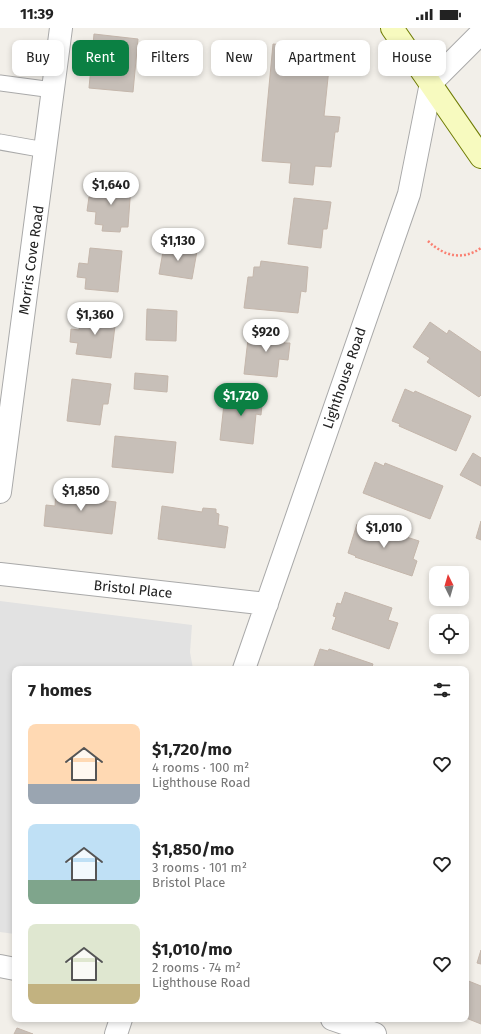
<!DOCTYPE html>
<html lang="en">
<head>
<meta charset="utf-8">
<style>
	body { margin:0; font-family:"Fira Sans",sans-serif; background:#f6f6f6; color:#222; height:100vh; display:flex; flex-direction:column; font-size:15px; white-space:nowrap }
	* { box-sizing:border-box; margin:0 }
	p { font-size:13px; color:#767676 }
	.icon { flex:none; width:22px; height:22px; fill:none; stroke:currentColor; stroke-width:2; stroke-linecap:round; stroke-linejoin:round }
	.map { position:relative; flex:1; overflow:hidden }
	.side { position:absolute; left:12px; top:638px; width:457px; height:356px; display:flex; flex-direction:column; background:#fff; border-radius:8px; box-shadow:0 2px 6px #0003 }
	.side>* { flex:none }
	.guide { position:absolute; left:12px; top:12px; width:457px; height:36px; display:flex; gap:8px }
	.needle { width:26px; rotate:355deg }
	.controls { position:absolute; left:429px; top:538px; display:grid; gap:8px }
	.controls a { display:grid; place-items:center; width:40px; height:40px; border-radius:8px; background:#fff; box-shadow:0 2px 6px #0003; font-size:20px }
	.price { position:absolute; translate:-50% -34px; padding:0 9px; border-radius:14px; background:#fff; color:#222; font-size:13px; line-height:26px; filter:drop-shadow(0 1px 2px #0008) }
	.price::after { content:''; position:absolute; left:50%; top:24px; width:12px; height:9px; margin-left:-6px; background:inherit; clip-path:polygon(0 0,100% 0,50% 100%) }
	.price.on { background:#0b8043; color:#fff }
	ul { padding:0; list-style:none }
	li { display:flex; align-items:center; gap:12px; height:100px; padding:0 16px }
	li span { display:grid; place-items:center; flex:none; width:112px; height:80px; border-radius:8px; color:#555 }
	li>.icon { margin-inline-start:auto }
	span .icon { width:48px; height:48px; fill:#fffc; stroke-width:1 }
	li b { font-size:17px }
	h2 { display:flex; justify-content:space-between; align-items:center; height:48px; padding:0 16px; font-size:17px }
	.chip { padding:0 14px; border-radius:8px; background:#fff; box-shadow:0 2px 6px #0003; font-size:14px; line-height:36px }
	.chip.on { background:#0b8043; color:#fff }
	.status { display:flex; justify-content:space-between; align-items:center; height:28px; padding:0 20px; background:#fff; direction:ltr }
	.status svg { height:11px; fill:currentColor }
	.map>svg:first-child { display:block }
	.parking { fill:#e2e2e2 }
	.building { fill:#c7bfb8; stroke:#c4b6ab }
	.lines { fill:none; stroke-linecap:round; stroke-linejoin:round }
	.service-casing { stroke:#a9a9a9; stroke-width:17 }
	.minor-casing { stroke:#a9a9a9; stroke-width:24 }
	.secondary-casing { stroke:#707d05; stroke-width:24 }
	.path { stroke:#fa8072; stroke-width:2.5; stroke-dasharray:2 2; stroke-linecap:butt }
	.service { stroke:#fff; stroke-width:15 }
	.minor { stroke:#fff; stroke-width:22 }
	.secondary { stroke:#f7fabf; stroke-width:22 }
	.labels { text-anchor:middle; stroke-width:4; stroke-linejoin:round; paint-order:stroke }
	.street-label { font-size:14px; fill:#222; stroke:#fff }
</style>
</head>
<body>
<div class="status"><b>11:39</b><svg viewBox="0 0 49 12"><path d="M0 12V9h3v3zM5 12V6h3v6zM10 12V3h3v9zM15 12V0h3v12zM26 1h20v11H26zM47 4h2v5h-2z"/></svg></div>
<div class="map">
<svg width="481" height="1006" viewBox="0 0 481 1006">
	<rect width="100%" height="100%" fill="#f2efe9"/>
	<path class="parking" d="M0 573 192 597 190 624 193 641H15V906L0 904Z"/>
	<path class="building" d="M94 6 138 11 133 64 89 60Z
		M273 16 331 21 324 88 340 89 338 104H335L331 139 315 138 313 157 289 155 291 135 262 133Z
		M99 154 131 157 128 199H121L120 204 102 203 103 197 95 196 96 184 87 183 89 169H98Z
		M294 170 331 174 327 201H323L321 220 288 216Z
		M164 218 197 223 192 251 159 246Z
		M90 220 122 223 118 264 85 261 86 250 77 249 79 235 88 236Z
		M261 233 308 239 306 264 301 263 298 285 244 280 248 249H253L254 239H260Z
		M147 281 177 283 176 313 146 312Z
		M81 287 116 290 111 330 76 326 78 315 70 314 71 301 79 302Z
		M430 294 447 306 449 302 481 324V367L479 369 427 334 430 330 413 319Z
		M254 300 285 303 284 315H290L288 332 279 331 277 349 244 346 248 311 253 312Z
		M135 345 168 348 167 364 134 361Z
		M72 351 111 356 108 376H103L100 397 67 393Z
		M405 361 414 365 415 363 471 388 456 423 399 398 400 396 392 393Z
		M231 362 263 366 261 387 256 386 253 416 220 412 224 376H229Z
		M115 408 176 414 173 445 112 439Z
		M473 425 481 430V458L460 447Z
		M375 434 384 438 385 435 443 458 430 491 363 465Z
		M75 457 91 459 90 471 116 474 112 506 44 498 46 477 55 478 56 462 74 464Z
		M162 478 202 484 203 480 216 481V485L219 486 218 497 228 499 225 520 158 511Z
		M481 493V512L476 510Z
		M357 496 365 499 366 496 419 513 413 531 417 533 412 548 355 529 356 528 348 525Z
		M345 564 392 580 388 592 398 595 389 621 332 601 336 589 333 588 337 575 341 576Z
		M320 621 328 623 329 621 373 636 372 639 378 641H313Z
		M481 922V936L477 935Z
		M466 952 481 958V996L466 990Z
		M17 1000 33 1006H14Z"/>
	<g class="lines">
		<defs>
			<path id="service" d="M0 55 53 62
				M0 114 45 122"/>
			<path id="minor" d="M0 464 61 0
				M0 546 267 576
				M244 641 409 166 431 55 481 5
				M0 938 15 941
				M332 991 375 1006
				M116 1006 121 991"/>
			<path id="secondary" d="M392 0 481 129"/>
		</defs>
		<use href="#service" class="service-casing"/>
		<use href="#minor" class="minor-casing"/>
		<use href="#secondary" class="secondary-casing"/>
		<path class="path" d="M428 213C444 228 462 233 481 220"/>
		<use href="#service" class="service"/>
		<use href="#minor" class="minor"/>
		<use href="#secondary" class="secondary"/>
	</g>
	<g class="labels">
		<g class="street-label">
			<text transform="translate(31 232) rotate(-82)" y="5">Morris Cove Road</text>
			<text transform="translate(344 350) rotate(-71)" y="5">Lighthouse Road</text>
			<text transform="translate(133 561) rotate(6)" y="5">Bristol Place</text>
		</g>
	</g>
</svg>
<div class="controls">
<a><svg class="needle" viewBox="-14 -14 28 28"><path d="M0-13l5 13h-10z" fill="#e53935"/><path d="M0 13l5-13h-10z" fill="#767676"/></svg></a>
<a><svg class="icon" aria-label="locate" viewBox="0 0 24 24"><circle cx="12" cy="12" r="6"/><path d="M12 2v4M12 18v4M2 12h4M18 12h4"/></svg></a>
</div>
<b class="price" style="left:111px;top:178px">$1,640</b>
<b class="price" style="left:178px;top:234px">$1,130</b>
<b class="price" style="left:95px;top:308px">$1,360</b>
<b class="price" style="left:266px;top:325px">$920</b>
<b class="price on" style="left:241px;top:389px">$1,720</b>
<b class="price" style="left:81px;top:484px">$1,850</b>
<b class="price" style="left:384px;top:521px">$1,010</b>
<div class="guide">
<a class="chip">Buy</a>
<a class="chip on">Rent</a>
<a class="chip">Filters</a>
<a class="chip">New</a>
<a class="chip">Apartment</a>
<a class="chip">House</a>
</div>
<section class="side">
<h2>7 homes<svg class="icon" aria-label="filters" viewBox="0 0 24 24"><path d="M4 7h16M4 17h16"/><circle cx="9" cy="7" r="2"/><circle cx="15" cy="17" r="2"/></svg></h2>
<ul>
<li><span style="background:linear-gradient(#ffd9b3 75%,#9aa5b1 0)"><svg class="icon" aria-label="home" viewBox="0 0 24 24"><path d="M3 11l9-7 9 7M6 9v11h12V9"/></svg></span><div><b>$1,720/mo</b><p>4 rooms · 100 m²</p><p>Lighthouse Road</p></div><svg class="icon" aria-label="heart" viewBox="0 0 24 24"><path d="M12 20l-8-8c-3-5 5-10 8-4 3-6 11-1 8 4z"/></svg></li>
<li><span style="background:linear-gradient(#bfe0f5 70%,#7fa58c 0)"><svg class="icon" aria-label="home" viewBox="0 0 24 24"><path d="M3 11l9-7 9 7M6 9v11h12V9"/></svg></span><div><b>$1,850/mo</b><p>3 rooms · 101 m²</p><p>Bristol Place</p></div><svg class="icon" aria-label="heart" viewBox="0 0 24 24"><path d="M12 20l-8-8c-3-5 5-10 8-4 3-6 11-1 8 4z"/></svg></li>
<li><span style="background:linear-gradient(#dfe7d0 75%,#c2b280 0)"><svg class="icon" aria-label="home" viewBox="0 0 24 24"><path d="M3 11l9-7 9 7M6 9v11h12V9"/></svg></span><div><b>$1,010/mo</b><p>2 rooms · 74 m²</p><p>Lighthouse Road</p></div><svg class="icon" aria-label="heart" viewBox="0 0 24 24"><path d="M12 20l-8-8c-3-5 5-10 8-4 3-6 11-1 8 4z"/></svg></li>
</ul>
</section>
</div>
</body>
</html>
